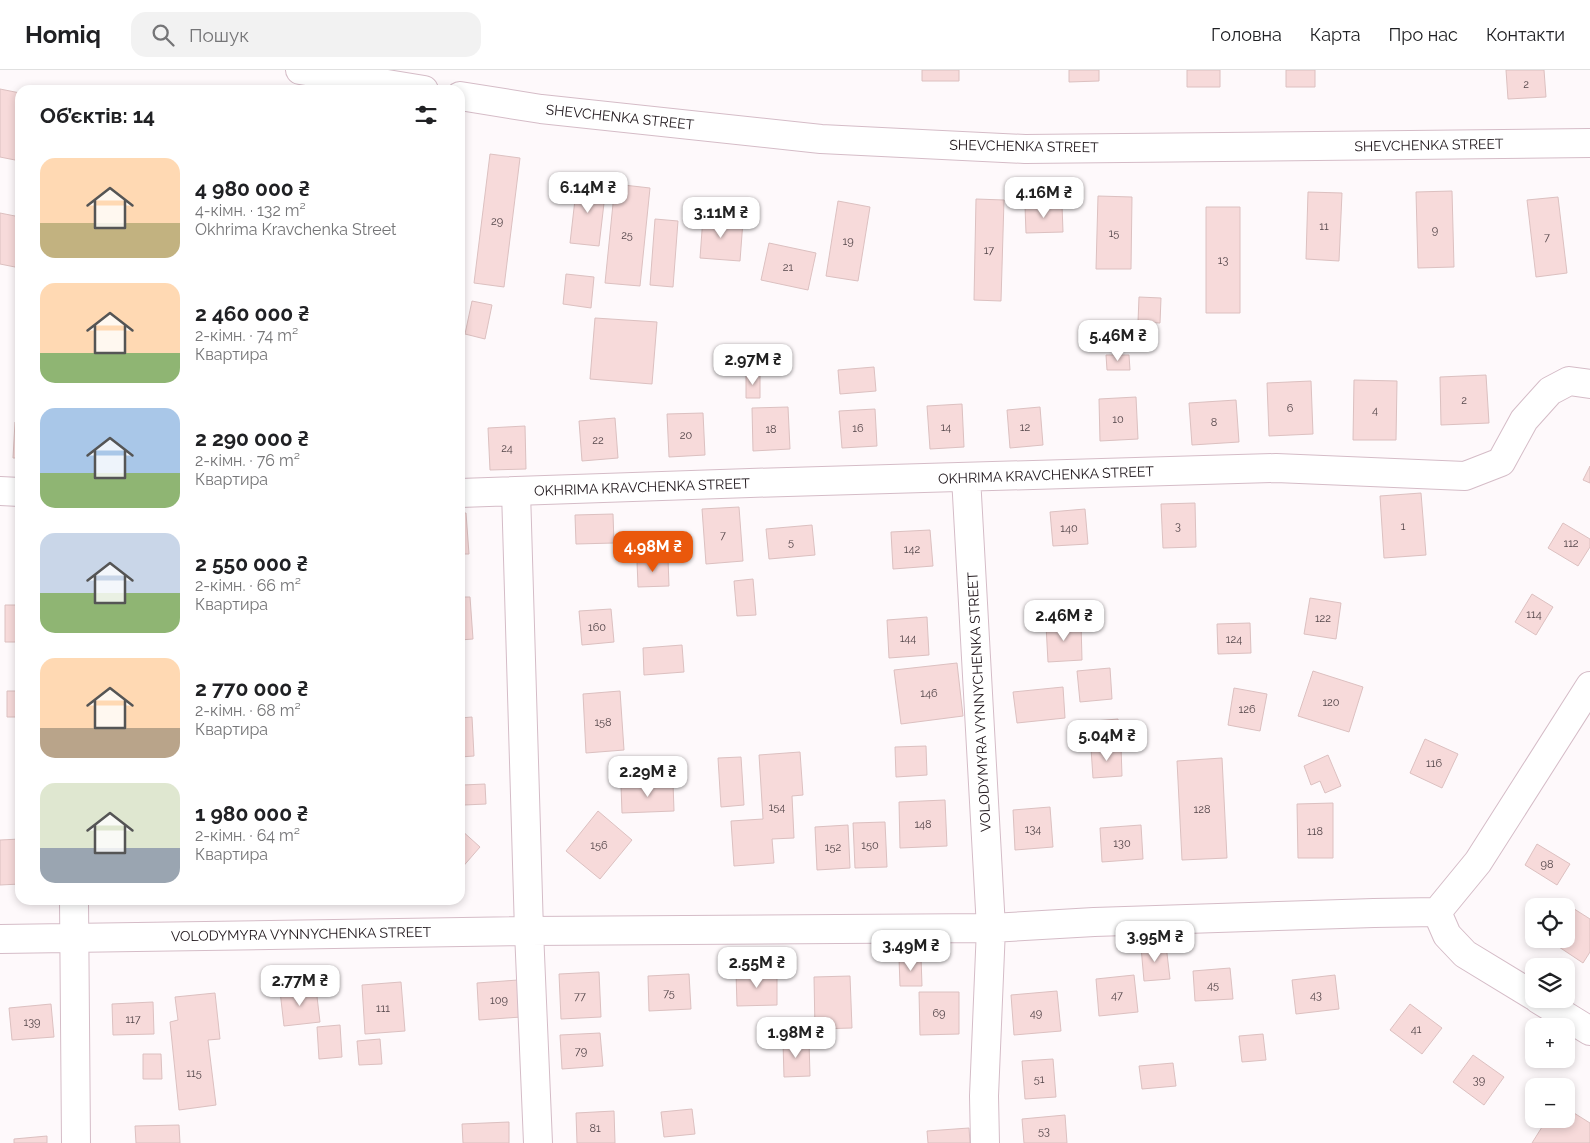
<!DOCTYPE html>
<html lang="uk">
<head>
<meta charset="utf-8">
<style>
	body { margin:0; font-family:Raleway,sans-serif; background:#f2f2f2; color:#202124; height:100vh; display:flex; flex-direction:column; font-size:19px; white-space:nowrap }
	* { box-sizing:border-box; margin:0 }
	p { font-size:16px; color:#757577 }
	.icon { flex:none; width:28px; height:28px; fill:none; stroke:currentColor; stroke-width:2; stroke-linecap:round; stroke-linejoin:round }
	.map { position:relative; flex:1; overflow:hidden }
	.panel { position:absolute; left:15px; top:15px; width:450px; height:820px; display:flex; flex-direction:column; background:#fff; border-radius:15px; box-shadow:0 2px 8px #0003 }
	.panel>* { flex:none }
	.fabs { position:absolute; left:1525px; top:828px; display:grid; gap:10px }
	.fabs a { display:grid; place-items:center; width:50px; height:50px; border-radius:10px; background:#fff; box-shadow:0 2px 8px #0003; font-size:25px }
	.price { position:absolute; translate:-50% -42px; padding:0 11px; border-radius:10px; background:#fff; color:#222; font-size:16px; line-height:32px; filter:drop-shadow(0 1px 2px #0008) }
	.price::after { content:''; position:absolute; left:50%; top:30px; width:15px; height:11px; margin-left:-8px; background:inherit; clip-path:polygon(0 0,100% 0,50% 100%) }
	.price.on { background:#ea580c; color:#fff }
	ul { padding:0; list-style:none }
	li { display:flex; align-items:center; gap:15px; height:125px; padding:0 25px }
	li span { display:grid; place-items:center; flex:none; width:140px; height:100px; border-radius:15px; color:#555 }
	li>.icon { margin-inline-start:auto }
	span .icon { width:60px; height:60px; fill:#fffc; stroke-width:1 }
	li b { font-size:21px }
	h2 { display:flex; justify-content:space-between; align-items:center; height:60px; padding:0 25px; font-size:21px }
	header { display:flex; align-items:center; gap:30px; box-sizing:border-box; height:70px; padding:0 25px; background:#fff; border-bottom:1px solid #e0e0e0 }
	header strong { font-size:24px }
	nav { display:flex; gap:28px; margin-inline-start:auto; font-size:18px }
	.search { width:350px; height:45px; background:#f2f2f2; display:flex; align-items:center; gap:12px; box-sizing:border-box; padding:0 18px; border-radius:15px; color:#757577; font-size:19px }
	.map>svg:first-child { display:block }
	.building { fill:#f7dada; stroke:#dcc0c0 }
	.lines { fill:none; stroke-linecap:round; stroke-linejoin:round }
	.minor-casing { stroke:#d5bcc7; stroke-width:30 }
	.minor { stroke:#fff; stroke-width:28 }
	.labels { text-anchor:middle; stroke-width:4; stroke-linejoin:round; paint-order:stroke }
	.number-label { font-size:11px; fill:#54464a }
	.street-label { font-size:14px; fill:#1e151a; stroke:#fff }
</style>
</head>
<body>
<header>
<strong>Homiq</strong>
<div class="search"><svg class="icon" aria-label="search" viewBox="0 0 24 24"><circle cx="10" cy="10" r="6"/><path d="M15 15l6 6"/></svg>Пошук</div>
<nav><a>Головна</a><a>Карта</a><a>Про нас</a><a>Контакти</a></nav>
</header>
<div class="map">
<svg width="1590" height="1073" viewBox="0 0 1590 1073">
	<rect width="100%" height="100%" fill="#fef9fb"/>
	<path class="building" d="M922 0H959V11H922Z
		M1069 0H1099V11L1069 12Z
		M1187 0H1220V17H1187Z
		M1286 0H1315V17H1286Z
		M1506 0H1544L1546 27 1508 29Z
		M0 19 20 23V91L0 87Z
		M490 84 520 88 504 217 474 213Z
		M577 112 606 116 599 176 570 173Z
		M615 114 650 118 640 216 605 213Z
		M1452 121 1454 197 1418 198 1416 122Z
		M1308 122 1342 123 1339 191 1306 189Z
		M1098 126 1132 127 1131 199H1096Z
		M1558 127 1567 203 1536 207 1527 130Z
		M976 129 1004 130 1001 231 974 230Z
		M838 131 870 137 858 211 826 206Z
		M1062 135 1063 162 1026 163 1025 136Z
		M1206 137H1240V243H1206Z
		M0 143 20 147V198L0 194Z
		M703 147 743 151 740 191 700 188Z
		M655 149 678 151 673 217 650 215Z
		M769 173 816 183 808 220 761 210Z
		M566 204 594 207 591 238 563 234Z
		M1139 227 1161 228 1160 253 1138 252Z
		M472 231 492 235 485 269 465 264Z
		M595 248 657 252 652 314 590 309Z
		M1106 285H1129L1130 300H1107Z
		M874 297 876 321 840 324 838 300Z
		M760 303V328H746V304Z
		M1486 305 1489 353 1441 355 1440 307Z
		M1354 310 1397 311 1396 370H1353Z
		M1311 311 1313 364 1269 366 1267 313Z
		M1136 327 1138 369 1100 371 1099 329Z
		M1236 330 1239 372 1192 375 1189 333Z
		M962 334 964 377 930 379 927 336Z
		M788 337 790 379 753 381 752 338Z
		M1040 337 1043 375 1010 378 1007 340Z
		M875 339 877 376 842 378 839 341Z
		M703 343 705 385 669 387 667 344Z
		M615 348 618 388 582 391 579 351Z
		M15 352H20V388H13Z
		M525 356 526 399 490 400 488 358Z
		M1590 396V413L1583 410Z
		M1421 423 1426 485 1384 488 1380 426Z
		M1195 433 1196 477 1163 478 1161 434Z
		M739 437 743 491 706 494 702 439Z
		M1085 439 1088 474 1053 476 1050 442Z
		M460 443H466L469 484H460Z
		M613 444 614 473 576 474 575 445Z
		M1563 453 1590 469V477L1578 496 1548 478Z
		M812 455 815 485 769 489 766 459Z
		M930 460 933 496 893 499 891 462Z
		M668 489 669 516 638 517 637 491Z
		M753 509 756 545 737 546 734 511Z
		M1532 524 1553 537 1536 565 1515 552Z
		M460 527H470L473 569 460 570Z
		M1310 528 1341 533 1336 569 1304 564Z
		M5 535H20V572H5Z
		M611 539 614 572 582 575 579 541Z
		M927 547 929 585 889 588 887 550Z
		M1081 553 1082 590 1048 592 1046 555Z
		M1250 553 1251 583 1218 584 1217 554Z
		M682 575 684 602 644 605 643 578Z
		M957 593 963 646 901 654 894 600Z
		M1110 598 1112 629 1080 632 1077 601Z
		M1313 601 1363 617 1349 662 1298 646Z
		M1063 617 1065 648 1017 653 1013 622Z
		M1234 618 1267 624 1260 661 1228 655Z
		M7 621H20V647H7Z
		M620 621 624 680 586 683 583 624Z
		M472 647 474 686 460 687V648Z
		M1118 649 1120 669 1095 671 1094 651Z
		M1425 669 1458 684 1442 718 1410 703Z
		M926 676 927 705 896 707 895 677Z
		M1121 676 1122 706 1093 708 1091 678Z
		M800 682 803 725 792 726 794 768 772 769 774 793 734 796 731 751 763 749 759 685Z
		M1328 685 1341 716 1325 723 1320 711 1311 715 1304 696Z
		M741 687 744 735 721 737 718 688Z
		M1222 688 1227 788 1182 790 1177 691Z
		M673 713 674 741 622 743 621 715Z
		M485 714 486 734 464 735 463 715Z
		M945 730 947 776 900 778 899 732Z
		M1333 733V788H1298L1297 734Z
		M1050 737 1053 777 1015 780 1013 740Z
		M598 741 632 770 600 809 566 781Z
		M885 752 887 797 855 798 853 753Z
		M848 755 850 798 817 800 815 757Z
		M1141 755 1143 789 1102 792 1100 758Z
		M460 759 480 777 460 800Z
		M20 769V814L0 815V770Z
		M1537 774 1570 794 1557 815 1525 795Z
		M1568 835 1590 849V882L1583 893 1547 869H1566V837Z
		M1166 875 1170 909 1144 911 1141 877Z
		M921 887 922 916H900L899 888Z
		M1230 898 1233 929 1195 931 1193 901Z
		M599 902 601 947 561 949 559 904Z
		M736 902H777V935L737 936Z
		M689 904 691 939 649 941 648 906Z
		M1134 905 1138 942 1099 946 1096 909Z
		M1335 905 1339 939 1296 944 1292 910Z
		M850 906 852 958 815 959 814 907Z
		M518 910 521 947 479 950 477 913Z
		M401 912 405 961 365 964 362 915Z
		M316 918 320 952 284 956 280 921Z
		M1057 921 1061 961 1014 965 1011 925Z
		M919 922H959V964L920 965Z
		M215 923 220 969 208 970 216 1035 179 1040 170 952 178 950 175 927Z
		M153 932 154 964 113 965 112 934Z
		M51 934 54 967 12 970 9 938Z
		M1410 934 1442 958 1422 984 1390 960Z
		M340 955 342 987 319 989 317 957Z
		M600 963 603 996 562 999 560 965Z
		M1263 964 1266 990 1242 992 1239 966Z
		M380 969 382 994 359 995 357 971Z
		M809 971 810 1006 784 1007 783 972Z
		M143 984H161L162 1009H143Z
		M1473 985 1504 1007 1484 1035 1453 1012Z
		M1053 989 1056 1027 1025 1029 1022 991Z
		M1173 993 1176 1016 1142 1019 1139 996Z
		M1566 1038 1590 1053V1073H1532L1547 1049H1566Z
		M692 1039 695 1064 664 1067 661 1042Z
		M614 1041 615 1073H577L576 1043Z
		M1065 1045 1067 1073H1024L1022 1049Z
		M509 1052V1073H463L462 1054Z
		M179 1055 180 1073H136L135 1056Z
		M969 1058 970 1073H928L927 1061Z
		M47 1066V1073H14V1069Z"/>
	<g class="lines">
		<defs>
			<path id="minor" d="M300 0 424 20
				M460 26 541 39 821 69 1025 79 1590 73
				M966 407 991 858 984 1026 985 1073
				M0 421 20 422
				M516 421 529 861 538 1073
				M460 423 750 413 1276 398 1465 406 1501 392 1524 350 1550 321 1569 311 1590 314
				M74 830 76 1073
				M1437 842 1447 865 1465 884 1534 926
				M0 869 529 861 991 858 1094 852 1374 843 1437 842 1478 792 1590 616
				M1538 929 1590 961"/>
		</defs>
		<use href="#minor" class="minor-casing"/>
		<use href="#minor" class="minor"/>
	</g>
	<g class="labels">
		<g class="number-label">
			<text x="1526" y="18">2</text>
			<text x="497" y="155">29</text>
			<text x="1324" y="160">11</text>
			<text x="1435" y="164">9</text>
			<text x="1114" y="167">15</text>
			<text x="627" y="169">25</text>
			<text x="1547" y="171">7</text>
			<text x="848" y="175">19</text>
			<text x="989" y="184">17</text>
			<text x="1223" y="194">13</text>
			<text x="788" y="201">21</text>
			<text x="1464" y="334">2</text>
			<text x="1290" y="342">6</text>
			<text x="1375" y="344">4</text>
			<text x="1118" y="353">10</text>
			<text x="1214" y="356">8</text>
			<text x="946" y="361">14</text>
			<text x="1025" y="361">12</text>
			<text x="858" y="362">16</text>
			<text x="771" y="363">18</text>
			<text x="686" y="369">20</text>
			<text x="598" y="374">22</text>
			<text x="507" y="382">24</text>
			<text x="1178" y="460">3</text>
			<text x="1403" y="460">1</text>
			<text x="1069" y="462">140</text>
			<text x="723" y="469">7</text>
			<text x="791" y="476">5</text>
			<text x="1571" y="477">112</text>
			<text x="912" y="483">142</text>
			<text x="1534" y="548">114</text>
			<text x="1323" y="552">122</text>
			<text x="597" y="561">160</text>
			<text x="908" y="572">144</text>
			<text x="1234" y="573">124</text>
			<text x="929" y="627">146</text>
			<text x="1331" y="636">120</text>
			<text x="1247" y="643">126</text>
			<text x="603" y="656">158</text>
			<text x="1434" y="697">116</text>
			<text x="777" y="741">154</text>
			<text x="1202" y="743">128</text>
			<text x="923" y="758">148</text>
			<text x="1033" y="763">134</text>
			<text x="1315" y="765">118</text>
			<text x="1122" y="777">130</text>
			<text x="599" y="779">156</text>
			<text x="870" y="779">150</text>
			<text x="833" y="781">152</text>
			<text x="1547" y="798">98</text>
			<text x="1213" y="919">45</text>
			<text x="669" y="927">75</text>
			<text x="1117" y="929">47</text>
			<text x="1316" y="929">43</text>
			<text x="580" y="930">77</text>
			<text x="499" y="934">109</text>
			<text x="383" y="942">111</text>
			<text x="939" y="947">69</text>
			<text x="1036" y="947">49</text>
			<text x="133" y="953">117</text>
			<text x="32" y="956">139</text>
			<text x="1416" y="963">41</text>
			<text x="581" y="985">79</text>
			<text x="194" y="1007">115</text>
			<text x="1039" y="1013">51</text>
			<text x="1479" y="1014">39</text>
			<text x="595" y="1062">81</text>
			<text x="1044" y="1065">53</text>
		</g>
		<g class="street-label">
			<text transform="translate(620 47) rotate(6)" y="5">SHEVCHENKA STREET</text>
			<text transform="translate(1429 75) rotate(-1)" y="5">SHEVCHENKA STREET</text>
			<text transform="translate(1024 76) rotate(1)" y="5">SHEVCHENKA STREET</text>
			<text transform="translate(1046 405) rotate(-2)" y="5">OKHRIMA KRAVCHENKA STREET</text>
			<text transform="translate(642 417) rotate(-2)" y="5">OKHRIMA KRAVCHENKA STREET</text>
			<text transform="translate(979 632) rotate(-93)" y="5">VOLODYMYRA VYNNYCHENKA STREET</text>
			<text transform="translate(301 864) rotate(-1)" y="5">VOLODYMYRA VYNNYCHENKA STREET</text>
		</g>
	</g>
</svg>
<div class="fabs">
<a><svg class="icon" aria-label="locate" viewBox="0 0 24 24"><circle cx="12" cy="12" r="6"/><path d="M12 2v4M12 18v4M2 12h4M18 12h4"/></svg></a>
<a><svg class="icon" aria-label="layers" viewBox="0 0 24 24"><path d="M12 4l9 5-9 5-9-5zM3 14l9 5 9-5"/></svg></a>
<a>+</a>
<a>−</a>
</div>
<b class="price" style="left:588px;top:144px">6.14M ₴</b>
<b class="price" style="left:1044px;top:149px">4.16M ₴</b>
<b class="price" style="left:721px;top:169px">3.11M ₴</b>
<b class="price" style="left:1118px;top:292px">5.46M ₴</b>
<b class="price" style="left:753px;top:316px">2.97M ₴</b>
<b class="price on" style="left:653px;top:503px">4.98M ₴</b>
<b class="price" style="left:1064px;top:572px">2.46M ₴</b>
<b class="price" style="left:1107px;top:692px">5.04M ₴</b>
<b class="price" style="left:648px;top:728px">2.29M ₴</b>
<b class="price" style="left:1155px;top:893px">3.95M ₴</b>
<b class="price" style="left:911px;top:902px">3.49M ₴</b>
<b class="price" style="left:757px;top:919px">2.55M ₴</b>
<b class="price" style="left:300px;top:937px">2.77M ₴</b>
<b class="price" style="left:796px;top:989px">1.98M ₴</b>
<section class="panel">
<h2>Об’єктів: 14<svg class="icon" aria-label="filters" viewBox="0 0 24 24"><path d="M4 7h16M4 17h16"/><circle cx="9" cy="7" r="2"/><circle cx="15" cy="17" r="2"/></svg></h2>
<ul>
<li><span style="background:linear-gradient(#ffd9b3 65%,#c2b280 0)"><svg class="icon" aria-label="home" viewBox="0 0 24 24"><path d="M3 11l9-7 9 7M6 9v11h12V9"/></svg></span><div><b>4 980 000 ₴</b><p>4-кімн. · 132 m²</p><p>Okhrima Kravchenka Street</p></div></li>
<li><span style="background:linear-gradient(#ffd9b3 70%,#8fb573 0)"><svg class="icon" aria-label="home" viewBox="0 0 24 24"><path d="M3 11l9-7 9 7M6 9v11h12V9"/></svg></span><div><b>2 460 000 ₴</b><p>2-кімн. · 74 m²</p><p>Квартира</p></div></li>
<li><span style="background:linear-gradient(#a9c7e8 65%,#8fb573 0)"><svg class="icon" aria-label="home" viewBox="0 0 24 24"><path d="M3 11l9-7 9 7M6 9v11h12V9"/></svg></span><div><b>2 290 000 ₴</b><p>2-кімн. · 76 m²</p><p>Квартира</p></div></li>
<li><span style="background:linear-gradient(#c9d6e8 60%,#8fb573 0)"><svg class="icon" aria-label="home" viewBox="0 0 24 24"><path d="M3 11l9-7 9 7M6 9v11h12V9"/></svg></span><div><b>2 550 000 ₴</b><p>2-кімн. · 66 m²</p><p>Квартира</p></div></li>
<li><span style="background:linear-gradient(#ffd9b3 70%,#b9a48a 0)"><svg class="icon" aria-label="home" viewBox="0 0 24 24"><path d="M3 11l9-7 9 7M6 9v11h12V9"/></svg></span><div><b>2 770 000 ₴</b><p>2-кімн. · 68 m²</p><p>Квартира</p></div></li>
<li><span style="background:linear-gradient(#dfe7d0 65%,#9aa5b1 0)"><svg class="icon" aria-label="home" viewBox="0 0 24 24"><path d="M3 11l9-7 9 7M6 9v11h12V9"/></svg></span><div><b>1 980 000 ₴</b><p>2-кімн. · 64 m²</p><p>Квартира</p></div></li>
</ul>
</section>
</div>
</body>
</html>
